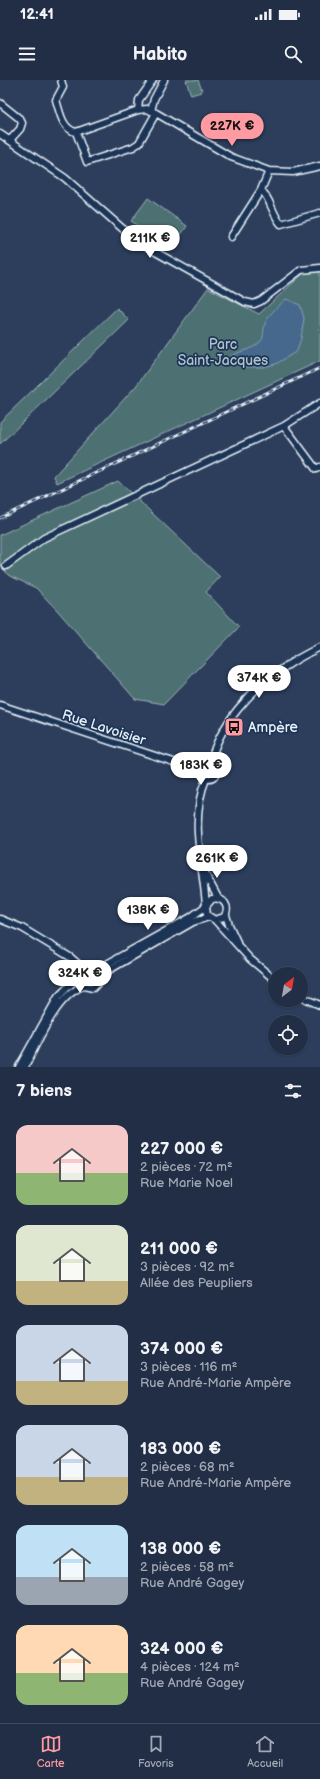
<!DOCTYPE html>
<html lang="fr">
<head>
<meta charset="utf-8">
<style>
	body { margin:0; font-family:"Balsamiq Sans",sans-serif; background:#2d3a50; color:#f1f3f6; height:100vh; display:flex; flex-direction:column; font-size:15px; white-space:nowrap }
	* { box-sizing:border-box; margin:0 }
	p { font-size:13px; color:#a2a8b3 }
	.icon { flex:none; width:22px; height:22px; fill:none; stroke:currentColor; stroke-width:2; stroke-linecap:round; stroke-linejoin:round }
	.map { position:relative; height:987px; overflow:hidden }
	.sheet { display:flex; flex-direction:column; background:#212e45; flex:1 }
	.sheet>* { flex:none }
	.needle { width:26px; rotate:31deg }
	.buttons { position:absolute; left:268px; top:887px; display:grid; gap:8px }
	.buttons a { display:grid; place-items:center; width:40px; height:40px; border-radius:50%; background:#212e45; box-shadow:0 1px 3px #0004,0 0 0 1px #3e4a5e; font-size:20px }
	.price { position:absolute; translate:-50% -34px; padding:0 9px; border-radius:14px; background:#fff; color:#222; font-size:13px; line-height:26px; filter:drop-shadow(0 1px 2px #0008) }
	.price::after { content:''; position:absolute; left:50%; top:24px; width:12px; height:9px; margin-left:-6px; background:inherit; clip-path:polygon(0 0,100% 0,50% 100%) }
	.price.on { background:#ff9aa2; color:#111 }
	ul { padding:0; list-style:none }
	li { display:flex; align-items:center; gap:12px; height:100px; padding:0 16px }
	li span { display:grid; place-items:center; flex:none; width:112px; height:80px; border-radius:12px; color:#555 }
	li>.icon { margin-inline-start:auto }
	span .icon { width:48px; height:48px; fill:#fffc; stroke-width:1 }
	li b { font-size:17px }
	h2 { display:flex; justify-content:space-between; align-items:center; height:48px; padding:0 16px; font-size:17px }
	.status { display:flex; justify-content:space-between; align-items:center; height:28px; padding:0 20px; background:#212e45; direction:ltr }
	.status svg { height:11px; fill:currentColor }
	header { display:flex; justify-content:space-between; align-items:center; height:52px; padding:0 16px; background:#212e45; font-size:18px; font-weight:700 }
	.dock { display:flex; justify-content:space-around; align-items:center; height:56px; border-top:1px solid #3e4a5e; background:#212e45; font-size:11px; color:#a2a8b3 }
	.dock a { display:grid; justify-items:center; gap:2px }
	.dock .on { color:#ff9aa2 }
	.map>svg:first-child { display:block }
	.green { fill:#4e7172; stroke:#9bb1b5 }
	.water { fill:#44688c; stroke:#869fb7 }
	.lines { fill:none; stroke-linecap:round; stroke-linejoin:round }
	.street-casing { stroke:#e8f1f8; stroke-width:9 }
	.street { stroke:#1d3557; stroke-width:6 }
	.rail-casing { stroke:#e8f1f8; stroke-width:3 }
	.rail { stroke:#1d3557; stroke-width:1.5; stroke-dasharray:4.5; stroke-linecap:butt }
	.labels { text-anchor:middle; stroke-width:3.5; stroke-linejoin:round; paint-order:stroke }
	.park-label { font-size:14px; fill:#b2c4c9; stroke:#1d3557 }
	.street-label { font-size:14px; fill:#e8f1f8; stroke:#1d3557 }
	.poi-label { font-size:14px; fill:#e8f1f8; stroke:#1d3557; text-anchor:start }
</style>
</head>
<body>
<div class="status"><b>12:41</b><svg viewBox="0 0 49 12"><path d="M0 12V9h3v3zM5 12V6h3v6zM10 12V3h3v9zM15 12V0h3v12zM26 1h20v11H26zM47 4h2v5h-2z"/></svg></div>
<header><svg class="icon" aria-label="menu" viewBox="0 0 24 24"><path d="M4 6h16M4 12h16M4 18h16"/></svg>Habito<svg class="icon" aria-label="search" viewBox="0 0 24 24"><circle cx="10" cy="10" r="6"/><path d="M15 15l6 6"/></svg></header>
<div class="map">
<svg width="320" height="987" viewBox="0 0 320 987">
	<rect width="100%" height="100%" fill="#2c3e5c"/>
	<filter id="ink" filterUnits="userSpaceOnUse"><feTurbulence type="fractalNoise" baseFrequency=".025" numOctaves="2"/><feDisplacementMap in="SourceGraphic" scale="8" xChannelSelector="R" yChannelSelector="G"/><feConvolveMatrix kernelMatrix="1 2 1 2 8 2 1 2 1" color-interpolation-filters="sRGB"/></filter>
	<g filter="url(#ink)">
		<path class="green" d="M186 0H198L202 10 201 12 191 15Z
			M148 118 187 146 171 169 131 141Z
			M320 191V281L57 403 54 396 136 306 208 208 259 234 305 192Z
			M117 228 129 240 0 364V342Z
			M118 401 220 497 206 512 239 547 164 624 135 619 57 530 36 508 8 495 0 483V455Z"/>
		<path class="water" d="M286 219 300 225 304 238 301 258 297 271 276 284 263 287H243L226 281C234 270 252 272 261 261 264 258 263 253 264 249 265 236 277 228 286 219Z"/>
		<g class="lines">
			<defs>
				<path id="street" d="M61 0 63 7 56 20C60 32 62 49 76 52
					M0 23 20 39 22 43 20 49 10 60
					M138 30 139 20 153 0
					M151 31 154 19 164 0
					M76 52 138 30 147 29 156 33 231 77 269 91 293 92 320 86
					M76 52 87 82 133 67 139 63 156 33
					M0 54 65 98 123 149 152 170 245 222 254 224 261 221 301 190 320 188
					M261 110C270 117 272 134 281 144L320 133
					M231 157 261 110 269 91
					M284 346 316 389 320 387
					M6 486 44 458 284 346 320 323
					M0 625 201 691
					M202 692a7 7 0 1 1 14 0a7 7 0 1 1-14 0Z
					M210 685C218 645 252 608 285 587 296 579 308 573 320 567
					M206 699C189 739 203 784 206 825
					M204 792 218 818
					M226 835 229 845 237 862
					M0 839 22 848 70 877 84 889
					M215 840 250 879 275 900
					M95 889 100 894 99 902 93 908 84 906 79 898C81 882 96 890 107 884L191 837 206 826 212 819C224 816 231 828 224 837L215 840 207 835 206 826
					M100 897 109 890 193 842 209 837
					M301 917 320 925
					M19 987 58 917 80 895
					M25 987C38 962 56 915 84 906"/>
			</defs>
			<use href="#street" class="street-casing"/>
			<use href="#street" class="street"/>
			<defs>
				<path id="rail" d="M0 438 320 288"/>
			</defs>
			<use href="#rail" class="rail-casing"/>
			<use href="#rail" class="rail"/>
		</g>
	</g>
	<defs>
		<symbol id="bus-square" viewBox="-11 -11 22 22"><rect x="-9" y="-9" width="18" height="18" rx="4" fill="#ff9aa2" stroke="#1d3557"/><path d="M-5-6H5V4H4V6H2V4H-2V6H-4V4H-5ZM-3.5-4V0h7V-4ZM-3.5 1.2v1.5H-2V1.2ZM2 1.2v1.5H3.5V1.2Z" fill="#111"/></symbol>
	</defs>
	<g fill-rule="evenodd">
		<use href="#bus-square" x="223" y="636" width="22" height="22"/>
	</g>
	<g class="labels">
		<g class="park-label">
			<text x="223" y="269">Parc<tspan x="223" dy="16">Saint-Jacques</tspan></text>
		</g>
		<g class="street-label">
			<text transform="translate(104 647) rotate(18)" y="5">Rue Lavoisier</text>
		</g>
		<g class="poi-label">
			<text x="248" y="652">Ampère</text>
		</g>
	</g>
</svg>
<div class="buttons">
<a><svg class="needle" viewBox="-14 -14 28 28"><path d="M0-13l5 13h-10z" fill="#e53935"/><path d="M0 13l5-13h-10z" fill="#a2a8b3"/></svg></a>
<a><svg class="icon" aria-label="locate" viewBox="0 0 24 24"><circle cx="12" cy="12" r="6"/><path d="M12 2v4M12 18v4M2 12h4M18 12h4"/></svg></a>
</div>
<b class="price on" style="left:232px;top:67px">227K €</b>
<b class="price" style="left:150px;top:179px">211K €</b>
<b class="price" style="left:259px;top:619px">374K €</b>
<b class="price" style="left:201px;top:706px">183K €</b>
<b class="price" style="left:217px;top:799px">261K €</b>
<b class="price" style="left:148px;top:851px">138K €</b>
<b class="price" style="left:80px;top:914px">324K €</b>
</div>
<section class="sheet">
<h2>7 biens<svg class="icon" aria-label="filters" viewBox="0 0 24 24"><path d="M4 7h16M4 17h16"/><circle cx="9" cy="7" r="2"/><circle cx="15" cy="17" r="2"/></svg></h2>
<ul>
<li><span style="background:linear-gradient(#f6c9c9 60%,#8fb573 0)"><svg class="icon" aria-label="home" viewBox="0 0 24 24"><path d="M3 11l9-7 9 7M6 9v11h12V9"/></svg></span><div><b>227 000 €</b><p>2 pièces · 72 m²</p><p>Rue Marie Noel</p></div></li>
<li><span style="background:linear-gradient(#dfe7d0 70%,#c2b280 0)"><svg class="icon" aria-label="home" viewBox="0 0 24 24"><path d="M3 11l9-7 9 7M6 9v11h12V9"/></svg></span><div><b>211 000 €</b><p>3 pièces · 92 m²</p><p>Allée des Peupliers</p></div></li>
<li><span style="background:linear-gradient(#c9d6e8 70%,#c2b280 0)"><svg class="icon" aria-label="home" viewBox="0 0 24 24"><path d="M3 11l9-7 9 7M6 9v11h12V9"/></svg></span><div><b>374 000 €</b><p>3 pièces · 116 m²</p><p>Rue André-Marie Ampère</p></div></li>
<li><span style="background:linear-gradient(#c9d6e8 65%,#c2b280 0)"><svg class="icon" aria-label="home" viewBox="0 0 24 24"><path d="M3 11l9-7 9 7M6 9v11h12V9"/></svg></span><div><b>183 000 €</b><p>2 pièces · 68 m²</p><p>Rue André-Marie Ampère</p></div></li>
<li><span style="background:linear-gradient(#bfe0f5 65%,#9aa5b1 0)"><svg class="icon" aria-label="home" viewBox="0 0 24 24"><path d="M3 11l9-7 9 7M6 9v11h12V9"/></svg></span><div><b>138 000 €</b><p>2 pièces · 58 m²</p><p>Rue André Gagey</p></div></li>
<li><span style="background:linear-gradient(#ffd9b3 60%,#8fb573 0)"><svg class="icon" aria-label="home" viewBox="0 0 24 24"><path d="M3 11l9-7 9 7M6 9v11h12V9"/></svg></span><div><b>324 000 €</b><p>4 pièces · 124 m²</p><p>Rue André Gagey</p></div></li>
</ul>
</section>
<nav class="dock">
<a class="on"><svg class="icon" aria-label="map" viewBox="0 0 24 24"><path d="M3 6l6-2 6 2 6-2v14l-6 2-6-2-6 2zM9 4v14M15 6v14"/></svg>Carte</a>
<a><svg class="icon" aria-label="saved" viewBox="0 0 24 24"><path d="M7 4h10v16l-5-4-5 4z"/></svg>Favoris</a>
<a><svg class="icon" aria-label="home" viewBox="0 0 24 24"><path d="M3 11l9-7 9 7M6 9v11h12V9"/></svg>Accueil</a>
</nav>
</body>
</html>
